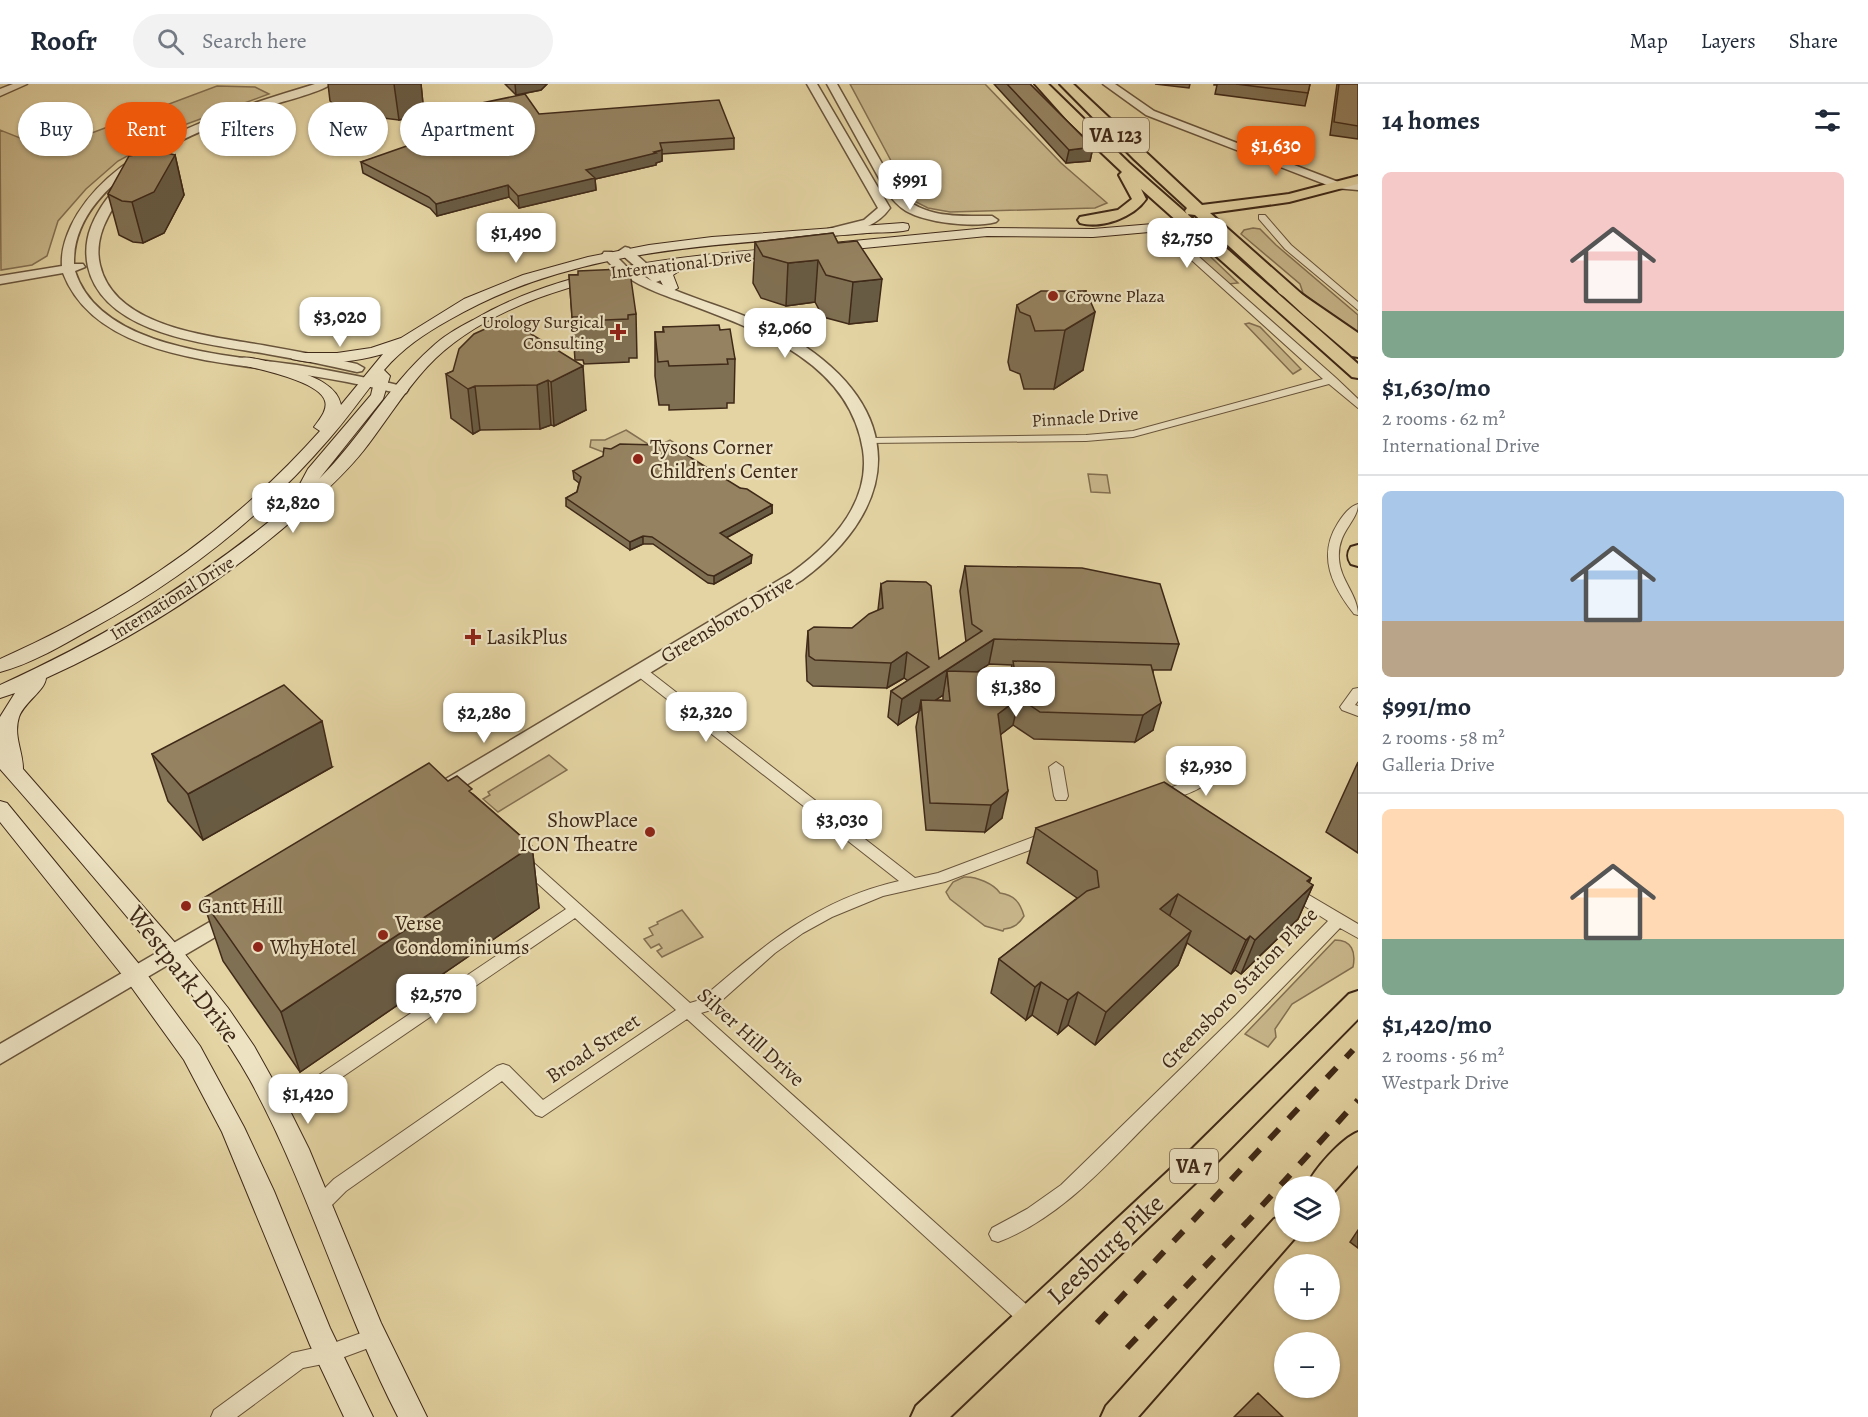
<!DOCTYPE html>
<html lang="en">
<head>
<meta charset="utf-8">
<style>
	body { margin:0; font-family:Alegreya,serif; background:#f2f2f3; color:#1f2937; height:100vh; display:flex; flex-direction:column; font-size:22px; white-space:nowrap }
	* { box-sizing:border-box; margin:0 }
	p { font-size:20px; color:#747a83 }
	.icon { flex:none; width:33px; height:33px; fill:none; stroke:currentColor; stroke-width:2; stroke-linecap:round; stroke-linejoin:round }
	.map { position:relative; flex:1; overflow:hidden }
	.panel { display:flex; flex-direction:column; background:#fff; width:510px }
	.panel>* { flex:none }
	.hud { position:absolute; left:18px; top:18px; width:570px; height:54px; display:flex; gap:12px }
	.fabs { position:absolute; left:1274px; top:1092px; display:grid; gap:12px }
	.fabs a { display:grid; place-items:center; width:66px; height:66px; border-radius:50%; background:#fff; box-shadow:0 2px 4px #0004; font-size:30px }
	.price { position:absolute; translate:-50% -51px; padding:0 14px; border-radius:12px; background:#fff; color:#222; font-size:20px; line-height:39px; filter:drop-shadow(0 2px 3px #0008) }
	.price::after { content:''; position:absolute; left:50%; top:36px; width:18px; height:14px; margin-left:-9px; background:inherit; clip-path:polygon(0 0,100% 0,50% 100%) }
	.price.active { background:#ea580c; color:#fff }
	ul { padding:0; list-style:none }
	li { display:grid; align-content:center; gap:12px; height:318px; padding:0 24px }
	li+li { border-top:2px solid #e0e1e3 }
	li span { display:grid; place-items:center; height:186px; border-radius:9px; color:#555 }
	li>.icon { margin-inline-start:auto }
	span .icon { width:108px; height:108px; fill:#fffc; stroke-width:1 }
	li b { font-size:26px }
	h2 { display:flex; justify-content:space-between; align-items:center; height:72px; padding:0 24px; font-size:26px }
	.chip { padding:0 21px; border-radius:27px; background:#fff; box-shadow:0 2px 4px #0004; font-size:21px; line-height:54px }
	.chip.active { background:#ea580c; color:#fff }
	header { display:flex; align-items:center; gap:36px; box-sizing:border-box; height:84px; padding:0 30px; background:#fff; border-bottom:2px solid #e0e1e3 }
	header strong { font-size:28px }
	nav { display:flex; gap:33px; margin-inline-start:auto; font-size:21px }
	.search { width:420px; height:54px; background:#f2f2f3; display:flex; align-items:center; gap:15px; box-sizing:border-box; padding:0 21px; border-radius:33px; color:#747a83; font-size:22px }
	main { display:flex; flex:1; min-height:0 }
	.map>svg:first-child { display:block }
	.green { fill:#c8b78b; stroke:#847052; stroke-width:1.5 }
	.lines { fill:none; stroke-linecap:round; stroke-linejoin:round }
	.minor-casing { stroke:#68543b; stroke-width:2 }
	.tertiary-casing { stroke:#68543b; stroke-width:3 }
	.secondary-casing { stroke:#3f2918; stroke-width:2 }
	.primary-casing { stroke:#3f2918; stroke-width:4 }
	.trunk-casing { stroke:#3f2918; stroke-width:4 }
	.minor { fill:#ede3c3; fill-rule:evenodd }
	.tertiary { fill:#ede3c3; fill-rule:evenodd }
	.secondary { fill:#ede3c3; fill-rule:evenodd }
	.primary { fill:#e4d4a3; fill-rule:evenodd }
	.trunk { fill:#e4d4a3; fill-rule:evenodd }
	.rail { stroke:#3f2918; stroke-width:6; stroke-dasharray:14 14; stroke-linecap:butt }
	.wall { fill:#807053; stroke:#3f2918; stroke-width:1.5; fill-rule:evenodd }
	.shaded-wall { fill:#685b43; stroke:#3f2918; stroke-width:1.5 }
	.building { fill:#958260; stroke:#3f2918; stroke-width:1.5 }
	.poi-dot { fill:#8f2418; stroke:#ede3c3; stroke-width:2 }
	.labels { text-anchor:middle; stroke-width:4.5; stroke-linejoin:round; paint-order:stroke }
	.far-street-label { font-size:18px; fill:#3f2918; stroke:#ede3c3 }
	.far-poi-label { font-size:18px; fill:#3f2918; stroke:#ede3c3; text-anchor:start }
	.shield { fill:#ede3c3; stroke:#73614b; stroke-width:1.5 }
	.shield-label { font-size:20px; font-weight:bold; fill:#3f2918 }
	.poi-label { font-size:21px; fill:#3f2918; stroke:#ede3c3; text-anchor:start }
	.street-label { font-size:21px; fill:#3f2918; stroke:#ede3c3 }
	.near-street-label { font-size:26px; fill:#3f2918; stroke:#ede3c3 }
</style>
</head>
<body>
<header>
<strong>Roofr</strong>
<div class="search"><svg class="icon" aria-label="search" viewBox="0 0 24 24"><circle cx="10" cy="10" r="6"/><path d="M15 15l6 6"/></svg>Search here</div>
<nav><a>Map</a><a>Layers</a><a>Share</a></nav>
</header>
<main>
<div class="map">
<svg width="1358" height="1333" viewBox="0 0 1358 1333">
	<rect width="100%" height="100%" fill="#e4d4a3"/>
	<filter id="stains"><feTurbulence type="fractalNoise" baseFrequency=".00333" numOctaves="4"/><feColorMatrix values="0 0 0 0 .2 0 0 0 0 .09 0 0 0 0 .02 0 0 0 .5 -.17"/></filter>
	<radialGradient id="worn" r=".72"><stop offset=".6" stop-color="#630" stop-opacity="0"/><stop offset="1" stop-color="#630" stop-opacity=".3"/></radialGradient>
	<path class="green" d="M850 0H985L1061 79 1107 119 1095 124 950 128 928 124 912 116Z
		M217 2 255 3 269 10 184 41 118 77 86 105 58 137 47 172 32 181 1 186 0 46 45 64 57 62Z
		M1253 144 1260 145 1276 161 1358 231V252L1303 209 1300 200 1241 150 1244 146Z
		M1186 155 1193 156 1238 199 1228 200 1186 160Z
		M1249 239 1260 243 1301 285 1293 290 1245 240Z
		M626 346 654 364 670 356 679 362 661 371 603 368 590 363 591 356H605Z
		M1088 390 1107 391 1110 409 1091 408Z
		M549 671 567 686 498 728 483 715 490 711 488 708Z
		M964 793C976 792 994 800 1000 809 1014 811 1020 818 1024 832 1019 840 1014 844 1004 845L1003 847 985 842 950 815 946 808 953 798Z
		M682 826 703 853 662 873 657 867 662 864 659 860 651 864 644 855 653 851 649 844 658 840 657 838Z
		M1335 856C1352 856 1356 868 1353 883L1292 920 1275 945 1276 953 1268 963 1245 950Z"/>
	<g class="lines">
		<defs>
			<path id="minor" d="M1259 131H1265L1291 161 1358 218V226L1285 165 1259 135Z
				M1141 142 1156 143 1172 149 1336 294 1358 315V324L1329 300 1133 353 1086 357 867 359V355L871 354 1086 351 1133 347 1323 295 1166 153 1155 149 1138 147 1137 145Z
				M1358 420C1358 438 1337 447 1339 475 1340 496 1358 511 1358 531L1354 530C1332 502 1317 472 1338 439 1343 431 1350 422 1358 420Z
				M640 583 645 584 915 794 938 789 1044 749H1054L1056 753 1054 757 945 798 883 812 832 833 803 849 775 869 711 926 701 929 1036 1229 1038 1235 1036 1241 1029 1244 1022 1241 687 935 542 1033 536 1031 502 997 346 1107 325 1128 319 1130 313 1128 310 1122 313 1116 334 1095 497 982 503 980 509 982 543 1016 676 926 575 834 310 1015 276 1030 270 1028 268 1023 270 1018 298 1005 566 825 516 780 514 776 516 772H526L690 919 700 916C763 862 816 816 899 797L635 590 634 587Z
				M1358 604V617L1355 621 1358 622V632L1342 626 1340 623 1353 605Z
				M1056 678 1063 683 1068 712 1066 716H1056L1054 712 1049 683Z
				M1207 678 1214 683C1211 705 1185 711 1167 716L1162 715 1160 711 1162 707 1193 695 1199 689 1202 680Z
				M1292 801 1358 840V854L1340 844C1279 908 1217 971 1154 1033 1107 1080 1061 1134 998 1158L992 1156 989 1150 992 1144 1027 1125 1061 1101 1236 931 1328 837 1287 811 1285 807 1287 803Z
				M375 1244 382 1247 384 1253 382 1259 328 1279 303 1284 237 1333H211L214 1326 292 1269 328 1261Z"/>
			<path id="tertiary" d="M13 0H27L0 12V5Z
				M315 0H331C320 9 279 18 263 24 196 46 72 95 74 180H83L85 183 75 187C100 266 230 271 297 281 334 287 370 294 406 303L408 306 406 309 401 310C365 301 329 294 293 289 218 277 95 273 63 189L0 200V192L62 182C61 167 65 155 71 142 111 59 234 25 315 0Z
				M807 0H817L890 124C876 144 855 147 832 152L826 148 828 145 864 136 878 124Z
				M827 0H837L897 106C921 135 957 132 992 132L998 136 996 138C973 144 927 139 906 127 898 122 892 115 886 107Z
				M1103 0H1115L1154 27 1341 99 1358 100V106L1335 104 1146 31Z
				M128 98 134 101C125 112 114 120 108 133 100 148 96 165 100 181 115 245 213 252 267 262 297 267 327 273 357 280L364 284 362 287 357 288C327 281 297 275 267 270 211 260 104 252 88 183 85 169 86 156 91 143 97 128 112 102 128 98Z
				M625 163 629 164 664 195 656 198C701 219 752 230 795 256 905 324 904 421 802 496L448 712 441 714 434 712 432 707 434 702 791 489C830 461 871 419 863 366 849 277 757 246 683 218 654 208 622 196 602 171L604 168H612L626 182 652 197 621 170 619 167Z
				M232 825 239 827 242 833 239 839 0 980V960Z"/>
			<path id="secondary" d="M1189 137 1194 138 1195 141 1194 144 1093 153 987 152 833 167 826 163 833 159 987 144 1093 145Z
				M903 139 908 140 909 143 908 146C895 149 880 148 867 149 837 152 806 153 776 156 663 164 548 178 449 236 424 250 403 264 384 286L390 292 383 315 319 395C360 355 388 302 431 264 443 252 458 244 473 236 566 182 675 173 780 164L787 168 780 172 688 181 673 191 678 204 671 208 666 207 659 194V189L665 184C585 194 484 222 427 283 403 309 385 339 364 366 348 386 329 404 310 421 232 491 142 551 46 594 45 607 24 618 19 633 13 652 23 667 23 685L184 869 228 924 254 962 288 1023 309 1065 381 1239 427 1333H398C342 1224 309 1104 250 996 220 942 179 894 139 847 93 792 47 738 0 685V633L15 609 0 614V601C108 552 205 493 295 416L293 413 308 385 371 311 374 298C359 317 345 337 329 355 262 433 181 496 91 545 63 561 31 580 0 588V575C122 521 231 447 320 347L314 343C319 336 328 326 325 317 320 297 257 285 239 280L237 277 239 274C253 270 311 290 324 299 332 304 339 311 341 321L383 270C355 278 320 282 292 275L290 272 292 269H337L371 264 401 254 464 215 523 191 588 173 649 161 712 153Z
				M0 717 7 719 143 885 200 962 244 1043 274 1107 330 1244 373 1333H344L310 1261 222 1048 184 976 127 897 0 738Z"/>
			<path id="primary" d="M1035 0H1048L1129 79 1358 280V294L1352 293 1141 105 1146 115C1134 133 1102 145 1080 139L1078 136 1080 133 1118 126 1132 115 1119 91 1122 88 1068 37Z
				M1060 0H1073L1202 121 1289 110 1358 92V100L1289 118 1210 129 1358 260V273L1352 272 1304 231 1195 131 1187 130 1185 127 1187 124 1134 75Z"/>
			<path id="trunk" d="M1285 201 1291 203 1358 249V261L1352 259 1279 209 1277 206 1279 203Z
				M1358 461V482L1351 480C1347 474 1347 469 1351 463Z
				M1358 907V935L1213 1082 950 1333H911L916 1322 1193 1064 1349 910Z
				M1358 1048V1081L1331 1111 1329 1112V1102H1307C1313 1086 1342 1054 1358 1048Z
				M1284 1131V1148H1298L1294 1155 1138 1333H1101L1106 1322 1274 1135Z"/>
		</defs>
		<use href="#minor" class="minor-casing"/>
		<use href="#tertiary" class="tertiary-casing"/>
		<use href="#secondary" class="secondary-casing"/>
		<use href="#primary" class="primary-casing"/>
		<use href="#trunk" class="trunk-casing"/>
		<use href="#minor" class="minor"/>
		<use href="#tertiary" class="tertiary"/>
		<use href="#secondary" class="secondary"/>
		<use href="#primary" class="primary"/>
		<use href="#trunk" class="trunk"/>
		<path class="rail" d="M1097 1239 1353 966
			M1127 1264 1249 1136 1358 1016"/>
	</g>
	<path class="wall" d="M328 0H421L424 30 399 36 343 29 330 17Z
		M505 0H547L541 6 516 11Z
		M994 0H1030L1093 63 1090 77 1066 79Z
		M1155 0H1190L1189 4Z
		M1214 0H1310L1308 9 1305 22 1215 10 1217 1H1214Z
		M1337 0H1358V55L1330 51Z
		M443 27 734 54V65L662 70V77L656 79V81L595 95 596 106 519 124 509 113 437 132 430 124 363 89 361 78 450 51 444 38Z
		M175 71 184 111 164 149 143 159 133 158 119 151 108 110Z
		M833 149 877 237 849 240 823 233 815 218 786 222 761 214 753 199 755 158Z
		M623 189 636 230 637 274H629V278L584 280 583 276H575L569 191Z
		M1086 207 1083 286 1054 305H1024L1020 290 1010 286 1008 278 1017 221Z
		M507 235 586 326 554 342 551 341 540 345 480 346 473 350 451 334 446 290 453 287Z
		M663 243 720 246 735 275 734 319H727V324L669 326V321H659L655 292V248H663Z
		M573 387 740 404 772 421V429L726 454 751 479 714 500 708 499 653 460H643L630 466 566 422V414L577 408 579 399 574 395Z
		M965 482 1179 560 1171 586H1153V646L1135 658 1034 655 1013 641 1000 651 1002 734 985 748 926 746 916 643 919 627 898 641 888 633 891 607 908 597 904 594 887 604 813 602 807 597 806 572 808 547 852 544 878 526 881 500 939 575 966 558 960 507ZM989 580 1012 581 1010 589 978 588ZM943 611V616H935Z
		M152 670 332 683 203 756 168 717Z
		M1358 678V769L1326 748Z
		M448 697 473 710 532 762 539 824 300 988 223 877 202 815Z
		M1036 744 1311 794 1309 799 1313 801 1298 835 1241 890 1235 886 1231 890 1187 859 1178 881 1095 961 1068 941 1058 950 1032 931 1026 936 991 909 999 875 1077 814 1027 779Z
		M1358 1146V1164L1350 1158Z"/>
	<path class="shaded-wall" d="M394 0H421L424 30 399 36Z
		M515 0H547L541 6 516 11Z
		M1093 63 1090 77 1066 79 1069 66Z
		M662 66V77L656 79V81L595 95 596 106 519 124 518 112 586 86Z
		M175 71 184 111 164 149 143 159 132 118Z
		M508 101 509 113 437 132 436 120Z
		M818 176 815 218 786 222 788 179Z
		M882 195 877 237 849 240 853 198Z
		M1095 228 1083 286 1054 305 1065 246Z
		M583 282 586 326 554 342 551 298Z
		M548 296 551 341 540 345 537 301Z
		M475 302 480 346 473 350 468 305Z
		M772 421V429L720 457V449Z
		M643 452V460L630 466V458Z
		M752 471 751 479 714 500V492Z
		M994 555 989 580 949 607 947 587 943 611 921 626V616L919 627 898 641 902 615Z
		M907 568 904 594 887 604 891 579Z
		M1019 614 1013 641 992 657 998 630Z
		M1161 619 1153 646 1135 658 1143 631Z
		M322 637 332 683 203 756 188 710Z
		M1008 707 1002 734 985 748 991 721Z
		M532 762 539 824 300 988 281 928Z
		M1311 794 1304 810 1313 801 1298 835 1241 890 1255 856Z
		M1178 810 1165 844 1160 825Z
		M1191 847 1178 881 1095 961 1106 928Z
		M1250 852 1235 886 1231 890 1246 856Z
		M1041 898 1032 931 1026 936 1035 903Z
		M1078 908 1068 941 1058 950 1068 916Z"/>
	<path class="building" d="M1007 0H1030L1093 63 1069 66Z
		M1236 0H1310L1308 9Z
		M1339 0H1358V42L1334 38Z
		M525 10 539 30 719 16 734 54 660 59 662 66 654 68 656 69 586 86 595 94 518 112 508 101 436 120 429 113 361 78 421 57 451 50 450 49 453 48 443 27Z
		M159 67 175 71 154 108 132 118 122 117 108 110 129 72Z
		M833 149 838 159 857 157 882 195 853 198 826 191 818 176 788 179 763 172 755 158Z
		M622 185 623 189 630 188 636 230 628 231V235L582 237 581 233H572L569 191H578V187Z
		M1041 207H1086L1095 228 1065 246 1035 247 1030 232 1020 228 1017 221Z
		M507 235 583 282 551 298 548 296 537 301 475 302 468 305 446 290 453 287 459 265 474 250Z
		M719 241 720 246 730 245 735 275H727L728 280 669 282 668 277 658 278 655 248H664L663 243Z
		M620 360 657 361 661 363 669 360 740 404 747 405 772 421 720 449 752 471 714 492 708 491 652 453 643 452 630 458 566 414 577 408 581 393 573 387 603 372 604 364 611 365Z
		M965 482 1082 484 1160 500 1179 560 994 555 902 615 891 607 929 583 907 568 891 579 815 576 809 572 808 547 814 543 852 544 869 530 883 524 881 500 887 497 926 498 931 502 939 575 982 547 972 540Z
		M1013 577 1151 581 1161 619 1143 631H1135L1040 628 1019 614 998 630 1008 707 991 721 930 719 921 616 950 617 947 587 1015 589Z
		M284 601 322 637 188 710 152 670Z
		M429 679 448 697 457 692 472 705 469 707 532 762 281 928 202 815Z
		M1164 698 1311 794 1307 797 1313 801 1255 856 1250 852 1246 856 1178 810 1160 825 1191 847 1106 928 1078 908 1068 916 1041 898 1035 903 999 875 1087 807 1099 803 1097 787 1036 744Z
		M1258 1309 1283 1333H1234Z"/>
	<g class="poi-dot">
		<circle cx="1053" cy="212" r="6"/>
		<path d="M615 239h6v6h6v6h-6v6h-6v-6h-6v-6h6z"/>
		<circle cx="638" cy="375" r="6"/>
		<path d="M470 544h6v6h6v6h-6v6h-6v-6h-6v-6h6z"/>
		<circle cx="650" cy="748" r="6"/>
		<circle cx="186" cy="822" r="6"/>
		<circle cx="383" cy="851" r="6"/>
		<circle cx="258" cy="863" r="6"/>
	</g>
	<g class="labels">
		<g class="far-street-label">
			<text transform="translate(681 180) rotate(-7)" y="6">International Drive</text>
			<text transform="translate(1085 333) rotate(-4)" y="6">Pinnacle Drive</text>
			<text transform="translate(172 514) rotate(-32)" y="6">International Drive</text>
		</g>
		<g class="far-poi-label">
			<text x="1065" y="218">Crowne Plaza</text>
			<text x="604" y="244" text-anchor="end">Urology Surgical<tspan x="604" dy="21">Consulting</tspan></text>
		</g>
		<g class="shield">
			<rect x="1083" y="34" width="66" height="34" rx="4.5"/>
			<rect x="1170" y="1065" width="48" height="34" rx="4.5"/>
		</g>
		<g class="shield-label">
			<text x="1116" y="58">VA 123</text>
			<text x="1194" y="1089">VA 7</text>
		</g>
		<g class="poi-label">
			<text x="650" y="370">Tysons Corner<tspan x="650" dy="24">Children's Center</tspan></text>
			<text x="486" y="560">LasikPlus</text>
			<text x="638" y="743" text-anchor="end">ShowPlace<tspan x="638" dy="24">ICON Theatre</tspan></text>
			<text x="198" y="829">Gantt Hill</text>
			<text x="395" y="846">Verse<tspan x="395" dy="24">Condominiums</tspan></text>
			<text x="270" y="870">WhyHotel</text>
		</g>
		<g class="street-label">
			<text transform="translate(727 535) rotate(-31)" y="7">Greensboro Drive</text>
			<text transform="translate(1239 904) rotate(-46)" y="7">Greensboro Station Place</text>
			<text transform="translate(751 953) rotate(42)" y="7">Silver Hill Drive</text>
			<text transform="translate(593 964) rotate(-34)" y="7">Broad Street</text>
		</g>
		<g class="near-street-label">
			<text transform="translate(184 890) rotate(52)" y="9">Westpark Drive</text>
			<text transform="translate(1105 1165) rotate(-43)" y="9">Leesburg Pike</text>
		</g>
	</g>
	<rect width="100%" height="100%" filter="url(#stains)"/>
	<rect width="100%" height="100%" fill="url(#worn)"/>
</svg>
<div class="fabs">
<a><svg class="icon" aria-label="layers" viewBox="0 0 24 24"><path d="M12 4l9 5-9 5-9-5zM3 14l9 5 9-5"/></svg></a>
<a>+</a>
<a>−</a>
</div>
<b class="price active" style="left:1276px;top:93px">$1,630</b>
<b class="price" style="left:910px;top:127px">$991</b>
<b class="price" style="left:516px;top:180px">$1,490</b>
<b class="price" style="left:1187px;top:185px">$2,750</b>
<b class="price" style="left:340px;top:264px">$3,020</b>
<b class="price" style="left:785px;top:275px">$2,060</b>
<b class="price" style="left:293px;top:450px">$2,820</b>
<b class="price" style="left:1016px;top:634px">$1,380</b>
<b class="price" style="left:706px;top:659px">$2,320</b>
<b class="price" style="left:484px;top:660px">$2,280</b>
<b class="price" style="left:1206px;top:713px">$2,930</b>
<b class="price" style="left:842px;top:767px">$3,030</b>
<b class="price" style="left:436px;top:941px">$2,570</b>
<b class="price" style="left:308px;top:1041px">$1,420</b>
<div class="hud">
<a class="chip">Buy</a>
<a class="chip active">Rent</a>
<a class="chip">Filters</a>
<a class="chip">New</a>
<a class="chip">Apartment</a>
</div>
</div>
<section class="panel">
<h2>14 homes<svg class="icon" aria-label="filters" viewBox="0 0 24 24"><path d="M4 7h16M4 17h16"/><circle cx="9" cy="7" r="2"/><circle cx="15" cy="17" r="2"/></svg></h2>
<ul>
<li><span style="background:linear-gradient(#f6c9c9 75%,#7fa58c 0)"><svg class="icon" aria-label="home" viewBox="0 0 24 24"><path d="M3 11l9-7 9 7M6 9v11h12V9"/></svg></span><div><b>$1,630/mo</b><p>2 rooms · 62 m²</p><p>International Drive</p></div></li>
<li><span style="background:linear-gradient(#a9c7e8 70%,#b9a48a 0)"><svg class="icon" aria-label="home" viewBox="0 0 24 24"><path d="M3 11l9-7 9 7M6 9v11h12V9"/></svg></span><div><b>$991/mo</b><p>2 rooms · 58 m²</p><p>Galleria Drive</p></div></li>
<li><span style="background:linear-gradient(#ffd9b3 70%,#7fa58c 0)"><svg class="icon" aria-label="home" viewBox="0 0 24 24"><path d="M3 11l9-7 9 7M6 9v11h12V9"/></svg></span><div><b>$1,420/mo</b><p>2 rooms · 56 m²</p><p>Westpark Drive</p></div></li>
</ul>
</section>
</main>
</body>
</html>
